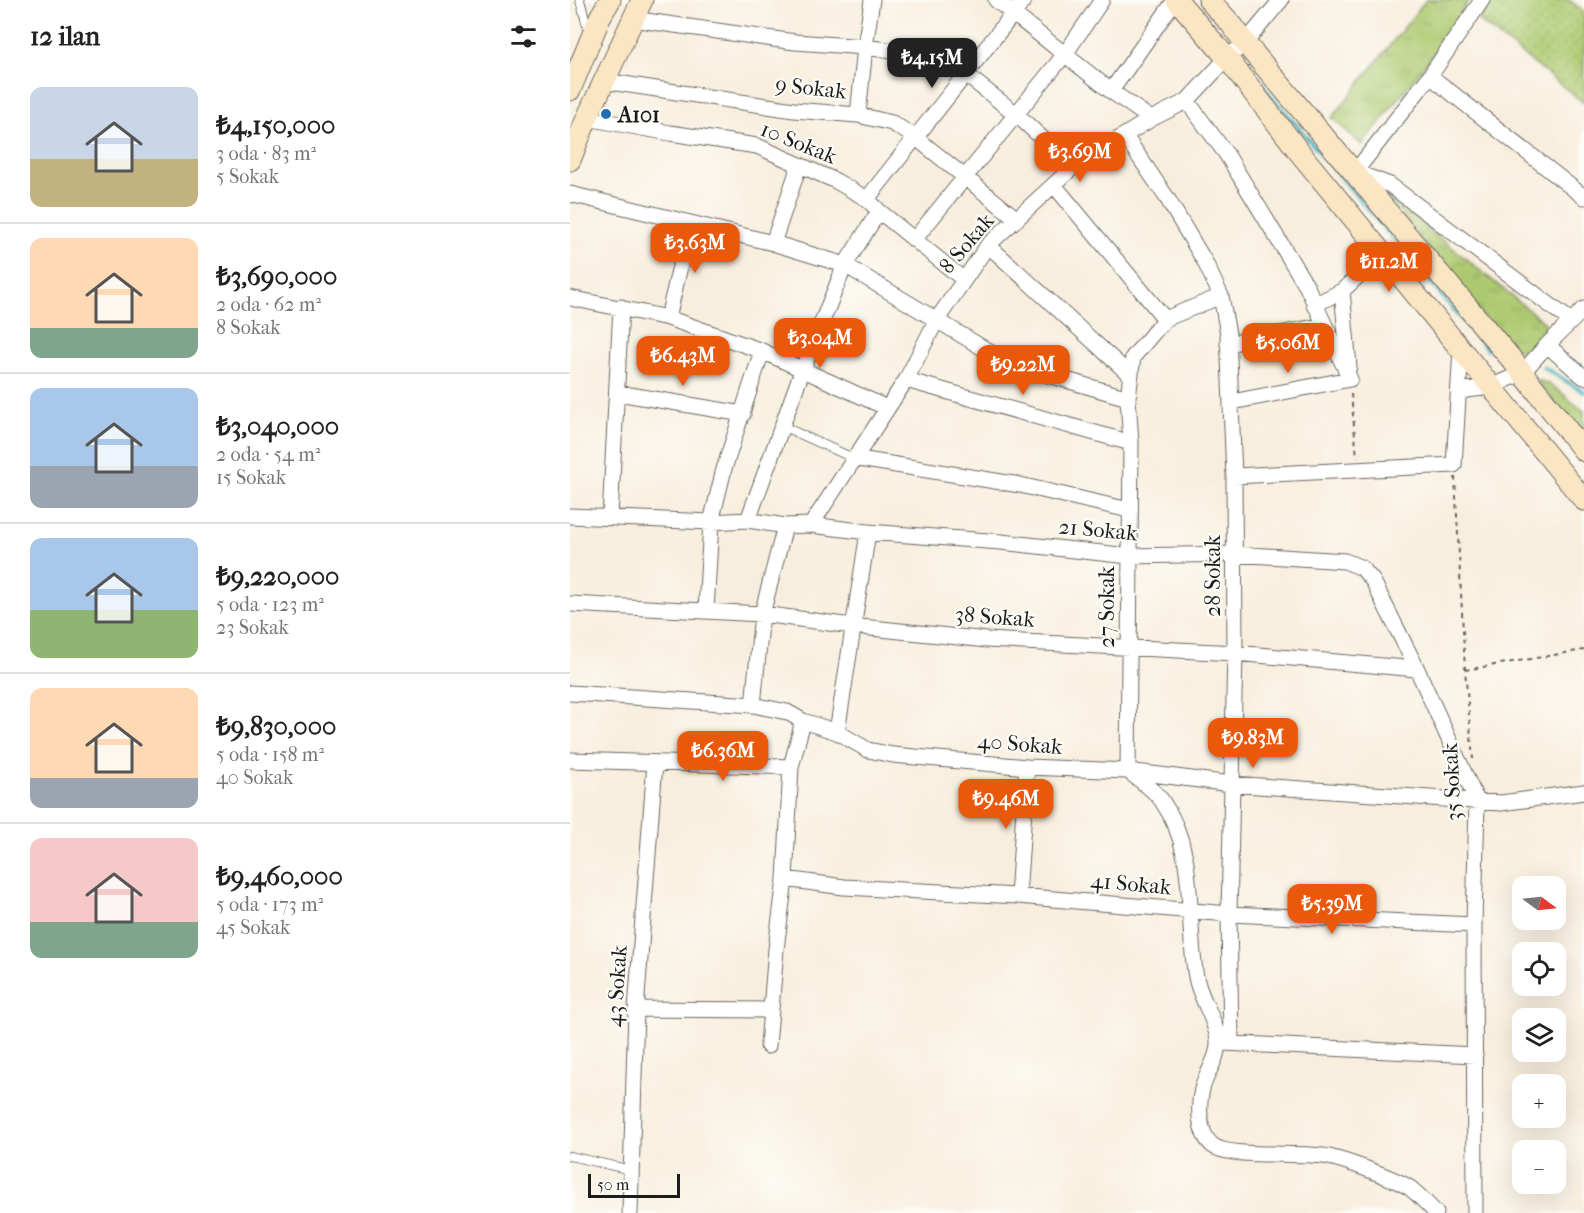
<!DOCTYPE html>
<html lang="tr">
<head>
<meta charset="utf-8">
<style>
	body { margin:0; font-family:"IM FELL French Canon",serif; background:#f6f6f6; color:#222; height:100vh; display:flex; flex-direction:column; font-size:22px; white-space:nowrap }
	* { box-sizing:border-box; margin:0 }
	p { font-size:20px; color:#767676 }
	.icon { flex:none; width:33px; height:33px; fill:none; stroke:currentColor; stroke-width:2; stroke-linecap:round; stroke-linejoin:round }
	.map { position:relative; flex:1; overflow:hidden }
	.details { display:flex; flex-direction:column; background:#fff; width:570px }
	.details>* { flex:none }
	.needle { width:39px; rotate:105deg }
	.fabs { position:absolute; left:942px; top:876px; display:grid; gap:12px }
	.fabs a { display:grid; place-items:center; width:54px; height:54px; border-radius:12px; background:#fff; box-shadow:0 6px 24px #0002; font-size:30px }
	.scale { position:absolute; left:18px; bottom:15px; width:92px; box-sizing:border-box; padding-left:6px; border:3px solid #1c1c1c; border-top:0; font-size:16px; line-height:21px; white-space:nowrap; color:#1c1c1c; -webkit-text-stroke:4px #fdfcf7; paint-order:stroke }
	.price { position:absolute; translate:-50% -51px; padding:0 14px; border-radius:12px; background:#ea580c; color:#fff; font-size:20px; line-height:39px; filter:drop-shadow(0 2px 3px #0008) }
	.price::after { content:''; position:absolute; left:50%; top:36px; width:18px; height:14px; margin-left:-9px; background:inherit; clip-path:polygon(0 0,100% 0,50% 100%) }
	.price.active { background:#222; color:#fff }
	ul { padding:0; list-style:none }
	li { display:flex; align-items:center; gap:18px; height:150px; padding:0 30px }
	li+li { border-top:2px solid #e0e0e0 }
	li span { display:grid; place-items:center; flex:none; width:168px; height:120px; border-radius:12px; color:#555 }
	li>.icon { margin-inline-start:auto }
	span .icon { width:72px; height:72px; fill:#fffc; stroke-width:1 }
	li b { font-size:26px }
	h2 { display:flex; justify-content:space-between; align-items:center; height:72px; padding:0 30px; font-size:26px }
	main { display:flex; flex:1; min-height:0 }
	.map>svg:first-child { display:block }
	.grass { fill:url(#grass-dots); stroke:#647246; stroke-width:1.5 }
	.park { fill:url(#park-tufts); stroke:#647246; stroke-width:1.5 }
	.lines { fill:none; stroke-linecap:round; stroke-linejoin:round }
	.stream { stroke:#46b3c2; stroke-width:4 }
	.lane-casing { stroke:#696660; stroke-width:10 }
	.street-casing { stroke:#696660; stroke-width:17 }
	.secondary-casing { stroke:#696660; stroke-width:23 }
	.path { stroke:#696660; stroke-width:2; stroke-dasharray:4.5 4.5; stroke-linecap:butt }
	.lane { stroke:#fff; stroke-width:8 }
	.street { stroke:#fff; stroke-width:15 }
	.secondary { stroke:#fbe6c4; stroke-width:21 }
	.poi-dot { fill:#1f6fb2; stroke:#fdfcf7; stroke-width:2 }
	.labels { text-anchor:middle; stroke-width:4.5; stroke-linejoin:round; paint-order:stroke }
	.street-label { font-size:22px; fill:#1c1c1c; stroke:#fdfcf7 }
	.poi-label { font-size:22px; font-weight:bold; fill:#1c1c1c; stroke:#fdfcf7; text-anchor:start }
</style>
</head>
<body>
<main>
<section class="details">
<h2>12 ilan<svg class="icon" aria-label="filters" viewBox="0 0 24 24"><path d="M4 7h16M4 17h16"/><circle cx="9" cy="7" r="2"/><circle cx="15" cy="17" r="2"/></svg></h2>
<ul>
<li><span style="background:linear-gradient(#c9d6e8 60%,#c2b280 0)"><svg class="icon" aria-label="home" viewBox="0 0 24 24"><path d="M3 11l9-7 9 7M6 9v11h12V9"/></svg></span><div><b>₺4,150,000</b><p>3 oda · 83 m²</p><p>5 Sokak</p></div></li>
<li><span style="background:linear-gradient(#ffd9b3 75%,#7fa58c 0)"><svg class="icon" aria-label="home" viewBox="0 0 24 24"><path d="M3 11l9-7 9 7M6 9v11h12V9"/></svg></span><div><b>₺3,690,000</b><p>2 oda · 62 m²</p><p>8 Sokak</p></div></li>
<li><span style="background:linear-gradient(#a9c7e8 65%,#9aa5b1 0)"><svg class="icon" aria-label="home" viewBox="0 0 24 24"><path d="M3 11l9-7 9 7M6 9v11h12V9"/></svg></span><div><b>₺3,040,000</b><p>2 oda · 54 m²</p><p>15 Sokak</p></div></li>
<li><span style="background:linear-gradient(#a9c7e8 60%,#8fb573 0)"><svg class="icon" aria-label="home" viewBox="0 0 24 24"><path d="M3 11l9-7 9 7M6 9v11h12V9"/></svg></span><div><b>₺9,220,000</b><p>5 oda · 123 m²</p><p>23 Sokak</p></div></li>
<li><span style="background:linear-gradient(#ffd9b3 75%,#9aa5b1 0)"><svg class="icon" aria-label="home" viewBox="0 0 24 24"><path d="M3 11l9-7 9 7M6 9v11h12V9"/></svg></span><div><b>₺9,830,000</b><p>5 oda · 158 m²</p><p>40 Sokak</p></div></li>
<li><span style="background:linear-gradient(#f6c9c9 70%,#7fa58c 0)"><svg class="icon" aria-label="home" viewBox="0 0 24 24"><path d="M3 11l9-7 9 7M6 9v11h12V9"/></svg></span><div><b>₺9,460,000</b><p>5 oda · 173 m²</p><p>45 Sokak</p></div></li>
</ul>
</section>
<div class="map">
<svg width="1014" height="1213" viewBox="0 0 1014 1213">
	<defs>
		<pattern id="grass-dots" width="8" height="8" patternUnits="userSpaceOnUse" patternTransform="scale(1.5)"><rect width="8" height="8" fill="#adc970"/><path d="M2 2h.1M6 6h.1" fill="none" stroke="#94ac60" stroke-width="1.8" stroke-linecap="round"/></pattern>
		<pattern id="park-tufts" width="24" height="20" patternUnits="userSpaceOnUse" patternTransform="scale(1.5)"><rect width="24" height="20" fill="#adc970"/><path d="M3 7l-1-3M5 7V3M7 7l1-3M15 17l-1-3M17 17v-4M19 17l1-3" fill="none" stroke="#94ac60"/></pattern>
	</defs>
	<rect width="100%" height="100%" fill="#fdfcf7"/>
	<filter id="ink" filterUnits="userSpaceOnUse"><feTurbulence type="fractalNoise" baseFrequency=".0167" numOctaves="2"/><feDisplacementMap in="SourceGraphic" scale="12" xChannelSelector="R" yChannelSelector="G"/><feConvolveMatrix kernelMatrix="1 2 1 2 8 2 1 2 1" color-interpolation-filters="sRGB"/></filter>
	<filter id="wash" filterUnits="userSpaceOnUse"><feTurbulence type="fractalNoise" baseFrequency=".008" numOctaves="4" result="noise"/><feDisplacementMap in="SourceGraphic" scale="24" xChannelSelector="R" yChannelSelector="G"/><feGaussianBlur stdDeviation="1.35" result="paint"/><feColorMatrix in="noise" values="0 0 0 0 0 0 0 0 0 0 0 0 0 0 0 0 0 1.4 0 .05"/><feComposite in="paint" operator="in"/></filter>
	<g filter="url(#wash)">
		<rect width="100%" height="100%" fill="#f8eedd"/>
		<path class="grass" d="M922 0H999L1014 11V103L908 20Z"/>
		<path class="park" d="M856 0H899L871 44 792 145 762 118Z
			M817 196 821 198 976 324C963 344 963 355 938 348Z
			M966 380C982 381 1000 402 1014 411V439Z"/>
		<g class="lines">
			<path class="stream" d="M676 66 918 350
				M973 367 1014 392"/>
		</g>
	</g>
	<g filter="url(#ink)">
		<g class="lines">
			<defs>
				<path id="lane" d="M10 0 19 33
					M212 426 283 458
					M0 1156 61 1170"/>
				<path id="street" d="M426 0 541 91 581 119
					M912 0 860 76 785 172 820 185 1001 321
					M62 19 225 42 295 47 366 57 395 74 446 114 503 167
					M860 76 1014 197
					M34 81 224 110 288 115 322 123 345 137 447 219
					M541 91 605 0
					M617 101 657 155 737 287 780 379
					M288 115 295 47 302 0
					M17 118 100 133 187 146 266 181 297 199 309 211 393 279
					M555 136 597 198 635 262 651 296 658 334 664 476 665 653 659 914 661 1043
					M484 185 595 319
					M0 194 203 243 275 265 438 363 558 398
					M297 199 454 0
					M344 240 495 54 532 0
					M203 243 229 166
					M418 245 560 375
					M772 291 779 367
					M651 296 595 319 563 357 558 398 561 443 558 771C569 780 584 789 592 801 629 854 615 917 626 977 630 1000 646 1018 648 1041 649 1058 636 1073 632 1089 628 1105 628 1133 642 1145 658 1159 733 1151 759 1157 777 1161 824 1178 840 1188 849 1195 858 1205 866 1213
					M0 298 98 318 192 351 317 408
					M744 305 772 291 812 254
					M98 318 120 223
					M658 344 755 325
					M977 345 1014 377
					M336 380 561 443
					M890 391 920 387 952 373 977 345 1014 309
					M48 393 173 414
					M662 402 780 379
					M283 458 450 485 559 510
					M664 476 884 465 891 349
					M0 516 141 522 178 520 215 526 241 525 298 532 431 542 559 556 664 554 775 561 792 568 803 581 847 669 907 801 904 925 905 1213
					M40 518 51 307
					M178 520 232 371 275 265 309 211
					M241 525 336 380 366 321 418 245 503 167 581 119 617 101 657 58 675 43 711 0
					M0 604 192 614 282 626 417 640 665 653 847 669
					M136 611 141 522 154 469 192 351
					M0 693 183 705 217 712 233 721 267 732 298 750 323 755 457 767 558 771 661 784 931 803 1014 792
					M183 705 192 614 215 526
					M267 732 298 532
					M0 760 221 767
					M215 879 274 887 448 896 659 914 904 925
					M448 896 457 767
					M66 1009 200 1010
					M653 1043 905 1055
					M198 1046 206 949 215 879 221 767 233 721
					M60 1213 66 1009 85 763"/>
				<path id="secondary" d="M607 0 657 58 730 153 1014 500
					M639 0 662 25 675 43 943 361 1014 451
					M0 90 30 17 40 0
					M0 160 17 118 72 0"/>
			</defs>
			<use href="#lane" class="lane-casing"/>
			<use href="#street" class="street-casing"/>
			<use href="#secondary" class="secondary-casing"/>
			<path class="path" d="M781 394 787 457
				M885 477 895 670 903 759
				M895 670 1014 650"/>
			<use href="#lane" class="lane"/>
			<use href="#street" class="street"/>
			<use href="#secondary" class="secondary"/>
		</g>
	</g>
	<circle class="poi-dot" cx="36" cy="114" r="6"/>
	<g class="labels">
		<g class="street-label">
			<text transform="translate(241 87) rotate(6)" y="8">9 Sokak</text>
			<text transform="translate(229 142) rotate(22)" y="8">10 Sokak</text>
			<text transform="translate(396 243) rotate(-50)" y="8">8 Sokak</text>
			<text transform="translate(528 529) rotate(5)" y="8">21 Sokak</text>
			<text transform="translate(642 576) rotate(-90)" y="8">28 Sokak</text>
			<text transform="translate(536 607) rotate(-90)" y="8">27 Sokak</text>
			<text transform="translate(425 616) rotate(4)" y="8">38 Sokak</text>
			<text transform="translate(450 743) rotate(4)" y="8">40 Sokak</text>
			<text transform="translate(881 782) rotate(-93)" y="8">35 Sokak</text>
			<text transform="translate(561 883) rotate(5)" y="8">41 Sokak</text>
			<text transform="translate(46 986) rotate(-86)" y="8">43 Sokak</text>
		</g>
		<g class="poi-label">
			<text x="48" y="122">A101</text>
		</g>
	</g>
</svg>
<div class="fabs">
<a><svg class="needle" viewBox="-14 -14 28 28"><path d="M0-13l5 13h-10z" fill="#e53935"/><path d="M0 13l5-13h-10z" fill="#767676"/></svg></a>
<a><svg class="icon" aria-label="locate" viewBox="0 0 24 24"><circle cx="12" cy="12" r="6"/><path d="M12 2v4M12 18v4M2 12h4M18 12h4"/></svg></a>
<a><svg class="icon" aria-label="layers" viewBox="0 0 24 24"><path d="M12 4l9 5-9 5-9-5zM3 14l9 5 9-5"/></svg></a>
<a>+</a>
<a>−</a>
</div>
<div class="scale">50 m</div>
<b class="price active" style="left:362px;top:89px">₺4.15M</b>
<b class="price" style="left:510px;top:183px">₺3.69M</b>
<b class="price" style="left:125px;top:274px">₺3.63M</b>
<b class="price" style="left:819px;top:293px">₺11.2M</b>
<b class="price" style="left:250px;top:369px">₺3.04M</b>
<b class="price" style="left:718px;top:374px">₺5.06M</b>
<b class="price" style="left:113px;top:387px">₺6.43M</b>
<b class="price" style="left:453px;top:396px">₺9.22M</b>
<b class="price" style="left:683px;top:769px">₺9.83M</b>
<b class="price" style="left:153px;top:782px">₺6.36M</b>
<b class="price" style="left:436px;top:830px">₺9.46M</b>
<b class="price" style="left:762px;top:935px">₺5.39M</b>
</div>
</main>
</body>
</html>
